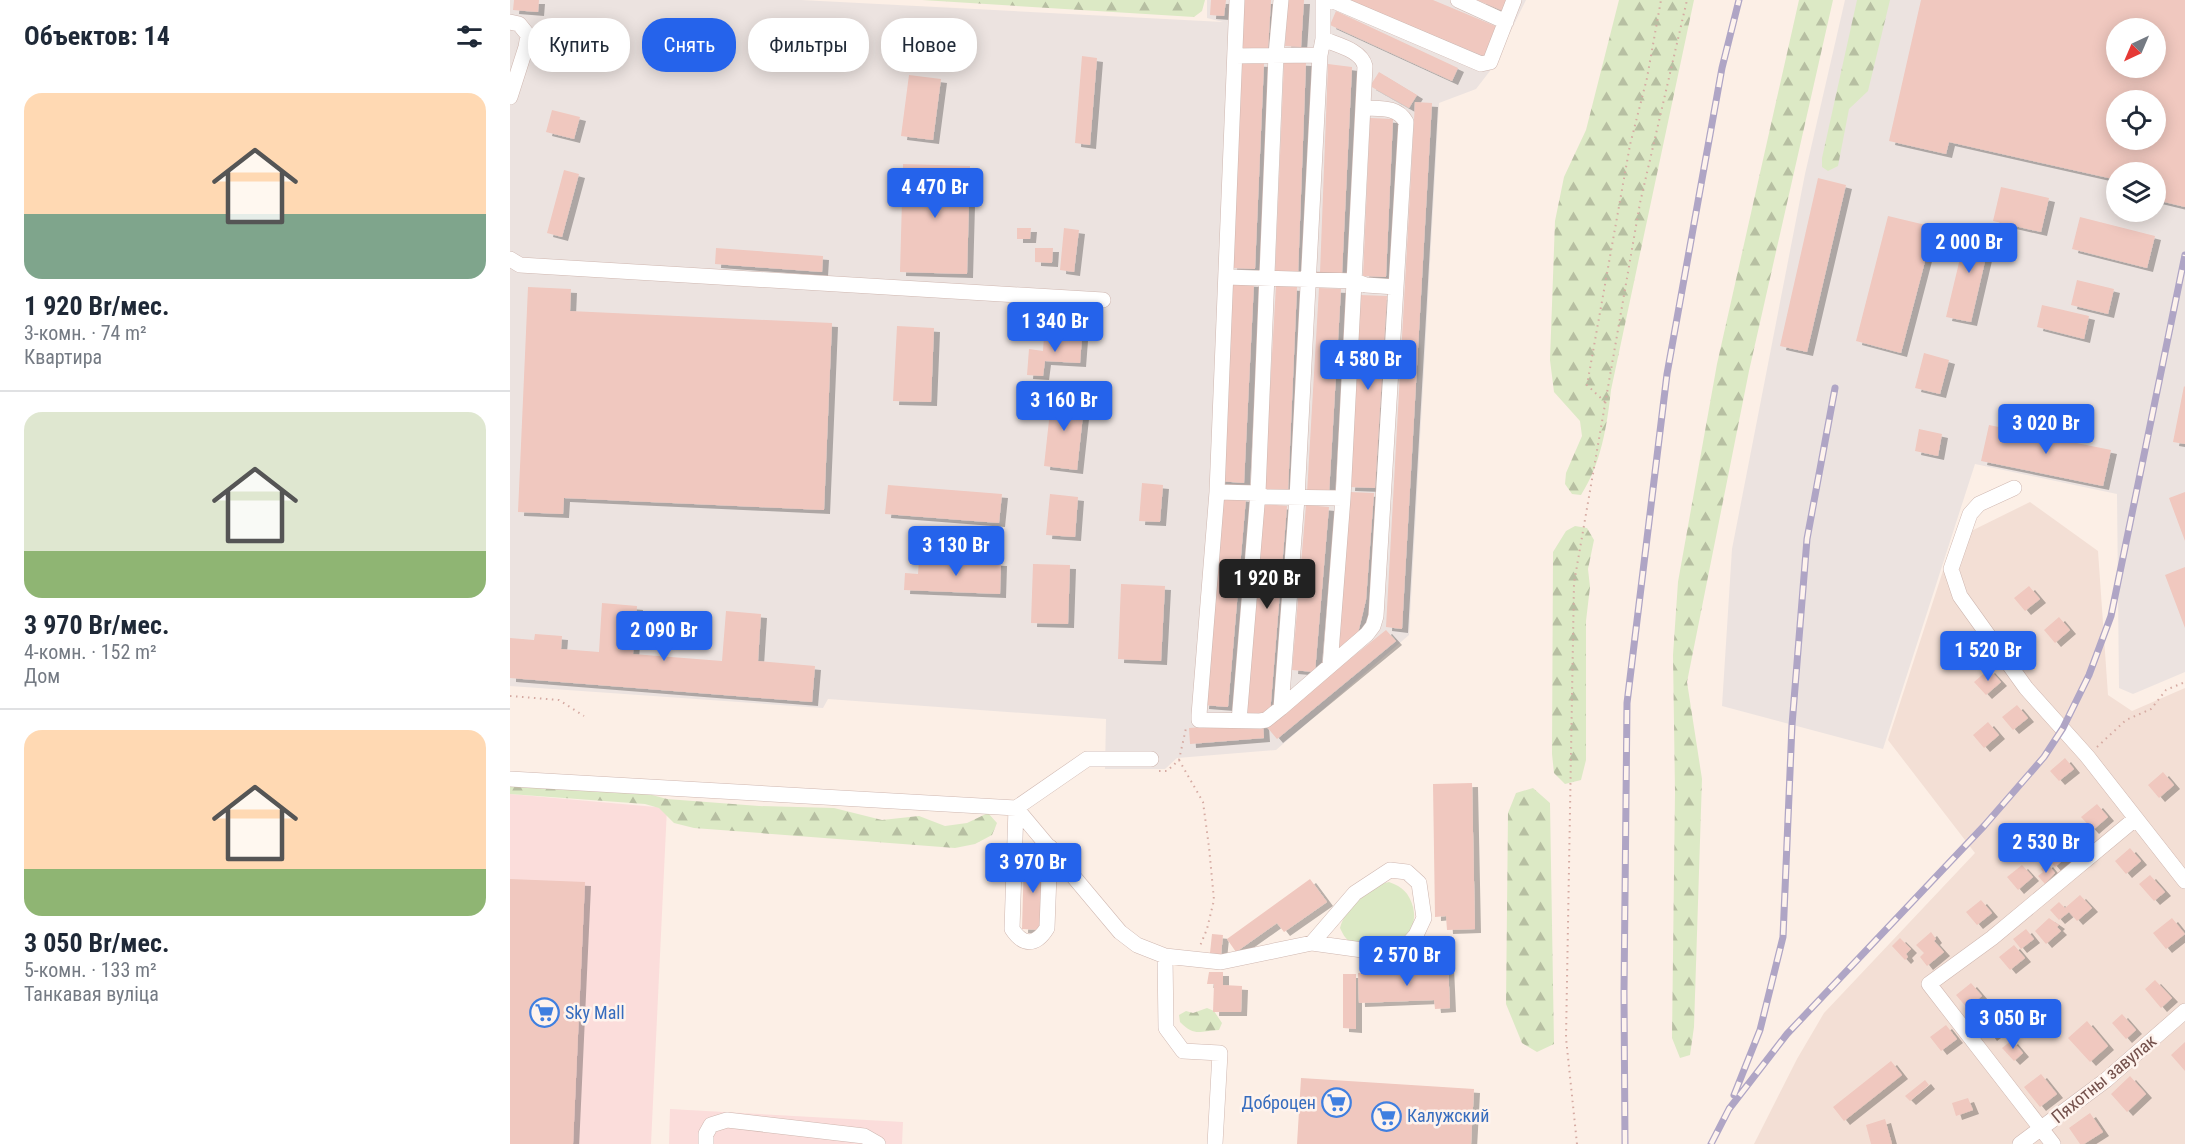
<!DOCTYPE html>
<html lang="ru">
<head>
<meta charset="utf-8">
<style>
	body { margin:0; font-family:"Roboto Condensed",sans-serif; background:#f6f6f7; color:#1f2937; height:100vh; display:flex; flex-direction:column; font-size:22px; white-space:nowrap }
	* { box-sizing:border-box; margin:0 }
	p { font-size:20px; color:#747a83 }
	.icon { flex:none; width:33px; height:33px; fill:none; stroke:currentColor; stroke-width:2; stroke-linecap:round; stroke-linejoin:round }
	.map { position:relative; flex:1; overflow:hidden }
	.side { display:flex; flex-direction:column; background:#fff; width:510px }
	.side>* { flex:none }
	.top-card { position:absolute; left:18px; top:18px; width:570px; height:54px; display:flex; gap:12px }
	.needle { width:39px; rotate:224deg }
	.fabs { position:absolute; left:1596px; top:18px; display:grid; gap:12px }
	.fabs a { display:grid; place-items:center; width:60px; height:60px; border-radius:50%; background:#fff; box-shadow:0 3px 15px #0003; font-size:30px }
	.price { position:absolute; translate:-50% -51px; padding:0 14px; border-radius:6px; background:#2563eb; color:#fff; font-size:20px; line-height:39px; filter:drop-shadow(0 2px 3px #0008) }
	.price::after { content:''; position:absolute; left:50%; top:36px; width:18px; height:14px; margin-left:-9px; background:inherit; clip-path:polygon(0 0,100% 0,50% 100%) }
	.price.active { background:#222; color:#fff }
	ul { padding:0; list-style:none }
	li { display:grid; align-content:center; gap:12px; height:318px; padding:0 24px }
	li+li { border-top:2px solid #e0e1e3 }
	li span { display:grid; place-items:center; height:186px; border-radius:18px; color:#555 }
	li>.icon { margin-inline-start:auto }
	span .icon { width:108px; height:108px; fill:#fffc; stroke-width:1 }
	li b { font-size:26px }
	h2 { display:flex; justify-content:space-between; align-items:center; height:72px; padding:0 24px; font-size:26px }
	.tag { padding:0 21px; border-radius:24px; background:#fff; box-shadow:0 3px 15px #0003; font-size:21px; line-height:54px }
	.tag.active { background:#2563eb; color:#fff }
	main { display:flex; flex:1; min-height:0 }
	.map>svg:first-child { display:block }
	.residential { fill:#f3dfd5 }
	.commercial { fill:#fbdddb }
	.industrial { fill:#ece3e0; fill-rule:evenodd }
	.green { fill:#dce9c5 }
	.forest { fill:url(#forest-firs) }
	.building { fill:#f0c8bf; fill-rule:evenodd; filter:url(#shadow) }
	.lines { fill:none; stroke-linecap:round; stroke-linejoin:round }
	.minor-casing { stroke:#cfb7b0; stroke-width:16 }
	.path { stroke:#d5aaa2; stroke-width:2; stroke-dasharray:1.5 4.5; stroke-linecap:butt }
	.minor { stroke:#fff; stroke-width:15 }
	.rail-casing { stroke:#afa5c5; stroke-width:7 }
	.rail { stroke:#fef3ed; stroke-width:4.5; stroke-dasharray:14; stroke-linecap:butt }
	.labels { text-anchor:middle; stroke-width:5; stroke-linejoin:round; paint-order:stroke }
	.shop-label { font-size:18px; fill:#366cbe; stroke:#fef3ed; text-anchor:start }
	.street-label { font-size:18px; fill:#74514c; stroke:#fef3ed }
</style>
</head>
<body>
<main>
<section class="side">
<h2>Объектов: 14<svg class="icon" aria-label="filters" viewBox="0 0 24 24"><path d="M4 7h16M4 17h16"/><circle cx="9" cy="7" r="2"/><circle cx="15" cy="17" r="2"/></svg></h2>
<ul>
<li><span style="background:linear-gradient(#ffd9b3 65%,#7fa58c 0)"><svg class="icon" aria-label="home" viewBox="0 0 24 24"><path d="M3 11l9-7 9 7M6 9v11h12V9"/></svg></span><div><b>1 920 Br/мес.</b><p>3-комн. · 74 m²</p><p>Квартира</p></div></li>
<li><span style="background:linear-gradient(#dfe7d0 75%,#8fb573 0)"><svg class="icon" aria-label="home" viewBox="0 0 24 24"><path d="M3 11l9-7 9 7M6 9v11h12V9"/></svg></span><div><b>3 970 Br/мес.</b><p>4-комн. · 152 m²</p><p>Дом</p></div></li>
<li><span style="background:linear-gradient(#ffd9b3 75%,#8fb573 0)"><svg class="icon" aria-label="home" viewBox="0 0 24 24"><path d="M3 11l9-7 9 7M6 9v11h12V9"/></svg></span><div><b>3 050 Br/мес.</b><p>5-комн. · 133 m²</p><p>Танкавая вуліца</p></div></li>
</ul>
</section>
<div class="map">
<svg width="1675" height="1144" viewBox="0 0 1675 1144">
	<defs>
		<pattern id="forest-firs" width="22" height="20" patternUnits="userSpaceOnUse" patternTransform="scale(1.5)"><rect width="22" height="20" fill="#dce9c5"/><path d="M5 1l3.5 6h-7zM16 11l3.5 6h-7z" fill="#b7bfa2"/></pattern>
		<filter id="shadow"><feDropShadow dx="6" dy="4" stdDeviation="0" flood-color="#0004"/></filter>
	</defs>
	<rect width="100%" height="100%" fill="#fcefe6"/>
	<path class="residential" d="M1520 502 1588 551 1598 695 1622 711 1675 688V1144H1244L1287 1059 1314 1013 1465 853 1378 740 1443 540Z"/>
	<path class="commercial" d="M0 794 157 808 141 1144H0Z
		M160 1109 393 1122 392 1144H159Z"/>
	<path class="industrial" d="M0 0H291L713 22 697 18V0H1016L983 67 966 89 929 103 899 635 766 750 667 758 655 769H595L596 719 318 699 313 708 0 686Z
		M1335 0H1675V672L1623 694 1609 688 1607 494 1465 464 1373 749 1212 706 1222 549 1295 174ZM1606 28H1646V68H1606ZM1606 100H1646V140H1606ZM1606 172H1646V212H1606Z"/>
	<path class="green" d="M879 882C893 887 899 893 903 907 910 936 883 946 859 945 853 945 846 945 841 942 835 939 833 934 830 928 836 906 857 887 879 882Z"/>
	<path class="forest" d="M412 0H695L692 11 684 17Z
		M1109 0H1184L1101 390C1097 426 1091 464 1071 495L1062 494 1055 484 1056 473 1072 436 1070 421 1044 392 1040 360 1045 221 1054 177 1076 130Z
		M1289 0H1323L1239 371 1177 682 1192 779 1184 1027 1180 1055 1170 1058 1162 1038 1165 792 1163 655 1168 582 1207 364Z
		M1347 0H1380L1358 91 1339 109 1328 166 1318 171 1312 167V158Z
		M1065 526 1077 528 1084 540 1078 569 1080 587 1076 621V760L1071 780 1055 784 1044 773 1042 754 1043 552 1056 531Z
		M0 786 127 791 157 799 249 806 324 808 372 820 409 816 435 826 457 823 478 813 487 823 482 835 465 844 445 848 184 828 164 823 149 808 135 804 0 794Z
		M1023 788 1040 803 1044 1044 1027 1052 1012 1043 996 1004 998 813 1006 793Z
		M697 1008 704 1011 712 1023 709 1030C689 1031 685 1037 670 1022L669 1015 676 1011 683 1013Z"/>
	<path class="building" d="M4 0H29L28 12 3 10Z
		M701 0H716L714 16 700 15Z
		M733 0H761L758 50 731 49Z
		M778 0H794L791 47 775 46Z
		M840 0H923L990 28 978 58Z
		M967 0H998L993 11Z
		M1411 0H1675V207L1646 200V172H1606V191L1601 190 1603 179 1439 142 1436 154 1379 141ZM1606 28H1646V68H1606ZM1606 100H1646V140H1606Z
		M826 11 948 68 942 81 820 25Z
		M572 56 587 58 580 145 565 143Z
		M774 61 796 62 788 275H765Z
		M730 62 754 63 745 269 721 268Z
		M818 64 842 67 832 274 810 273Z
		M869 72 907 95 899 108 860 86Z
		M399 75 431 79 423 140 391 136Z
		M905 102 922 103 892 629 876 627Z
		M42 110 70 117 64 139 36 132Z
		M860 118 883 119 876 277 853 276Z
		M393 164 460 166 457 274 390 272Z
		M54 170 69 174 52 237 37 233Z
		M1308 178 1336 185 1297 352 1270 346Z
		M1491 187 1539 198 1531 232 1483 221Z
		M1378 216 1424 227 1391 353 1346 341Z
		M1570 217 1645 236 1637 268 1562 249Z
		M1458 225 1482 231 1461 322 1436 317Z
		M507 228H521L520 239H507Z
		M554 228 569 230 564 272 550 270Z
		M206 248 313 256 312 272 205 264Z
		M525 248H543L542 263 525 262Z
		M1567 280 1604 289 1598 314 1561 305Z
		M719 282 744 283 734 483 709 481Z
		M766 286 787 287 778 492 754 491Z
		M18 287 61 289 60 311 322 323 314 510 54 498 53 514 8 512Z
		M809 288 831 289 819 494 797 493Z
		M850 295 877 296 865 488 839 487Z
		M1532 305 1579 316 1574 339 1527 327Z
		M387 326 424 328 421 402 383 401Z
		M534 335 572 337 570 363 535 361 533 376 517 375 519 349 533 351Z
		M1414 353 1439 360 1430 394 1405 388Z
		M1674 386 1675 387V444L1663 442Z
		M542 393 575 397 567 470 534 466Z
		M1479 425 1601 450 1593 486 1471 461Z
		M1409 429 1432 434 1428 456 1405 451Z
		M632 483 653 485 650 522 629 521Z
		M378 485 492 494 489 523 375 514Z
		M840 492 864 493 856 600 848 633 829 648Z
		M1675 492V541L1659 498Z
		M540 494 568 497 565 537 536 535Z
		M710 496 736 498 718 707 693 705Z
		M754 504 777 506 760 714 736 713Z
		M796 505 819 507 805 672 782 670Z
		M409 559 491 562 490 594 394 590 395 573 408 574Z
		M523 564 560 565 558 624 521 623Z
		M1675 567V628L1655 575Z
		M611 584 655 586 651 661 608 659Z
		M1519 586 1530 599 1515 611 1504 598Z
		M92 603 127 606 123 654 212 661 216 611 251 614 248 661 305 666 302 702 0 678V638L24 640 25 634 52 636 51 649 89 652Z
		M1549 617 1560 630 1545 643 1534 630Z
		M876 630 886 641 767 739 756 726Z
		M1479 669 1491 682 1476 695 1464 682Z
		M1507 705 1518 718 1503 730 1492 717Z
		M1478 722 1489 735 1474 748 1463 735Z
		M753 723 754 738 680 744 679 728Z
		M1555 758 1564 769 1549 781 1540 771Z
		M1653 772 1664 785 1649 798 1638 785Z
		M962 783 965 929 937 930 936 916 925 917 923 784Z
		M1587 804 1598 817 1583 830 1571 817Z
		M1549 841 1560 854 1545 867 1534 854Z
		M1620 848 1631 861 1616 874 1605 861Z
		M514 857 534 858 532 930 512 929Z
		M1537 863 1545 873 1535 884 1528 876 1533 872 1531 869Z
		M1512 865 1523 877 1508 890 1497 877Z
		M1640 875 1655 892 1644 901 1629 884Z
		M0 879 75 882 63 1144H0Z
		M800 879 817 902 774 932 767 923 726 952 717 939Z
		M1570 895 1582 908 1567 921 1559 912 1549 920 1540 910 1549 902 1555 908Z
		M1471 900 1482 913 1467 925 1456 912Z
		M1539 918 1549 925 1547 927 1551 931 1536 944 1525 931Z
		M1662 918 1675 934 1656 949 1643 933Z
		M1516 929 1524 939 1511 949 1503 939Z
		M1421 932 1426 939 1424 941 1434 952 1417 966 1410 957 1414 953 1406 945Z
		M702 934 713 935 711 955 700 953Z
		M1390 938 1401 949 1396 954 1398 957 1395 960 1382 946Z
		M1504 945 1515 958 1500 970 1489 957Z
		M924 964H938L940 1008 925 1009 924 1000 849 1003 848 973 924 970Z
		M699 972H713V985L732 986 731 1012H703L704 984H697Z
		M833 974H846V1029L833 1028Z
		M1645 980 1662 998 1651 1008 1635 989Z
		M1461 983 1472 996 1457 1008 1446 995Z
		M1492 1011 1501 1022 1481 1037 1473 1026Z
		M1612 1014 1626 1030 1616 1039 1602 1023Z
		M1577 1021 1598 1046 1580 1062 1558 1038Z
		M1436 1025 1447 1039 1431 1051 1420 1037Z
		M1502 1040 1513 1053 1504 1061 1492 1048Z
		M1675 1042V1071L1661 1055Z
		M1381 1061 1392 1075 1334 1121 1323 1107Z
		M1531 1074 1547 1094 1530 1107 1514 1087Z
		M1620 1076 1636 1094 1617 1112 1601 1094Z
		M791 1078 964 1089 961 1144H787Z
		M1415 1080 1419 1085 1400 1101 1395 1096Z
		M1458 1098 1463 1110 1446 1116 1442 1103Z
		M1580 1113 1593 1132 1574 1144H1570L1559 1128Z
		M1375 1119 1382 1144H1361L1356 1125Z"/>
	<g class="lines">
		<defs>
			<path id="minor" d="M727 0 707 492 689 715V720H693L750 721 756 720 771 708 787 498 810 55 813 39V0
				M821 0 971 64 980 62 1004 0
				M948 0 996 22
				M0 22 9 24 18 35 16 47 0 97
				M813 39C827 45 851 50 855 66L833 498 820 666
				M725 56 810 55
				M0 259 10 265 593 300
				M716 277 845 281 856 285 886 287
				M1504 488 1469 504 1460 514 1441 569 1450 596 1516 688 1577 756 1675 881
				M707 492 748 493 755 497 833 498
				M771 708 857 634 863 626 866 616 896 122C887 106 870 109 854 108
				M729 721 748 493 766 55 771 0
				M0 779 506 808 610 932 627 945 655 956 656 1028 673 1051 710 1053 705 1144
				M540 847 537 928C526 946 513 946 502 929L506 808 577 759H641
				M655 956 711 962 802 943 874 953 897 945 906 935 914 918 909 883 897 872 880 870 845 893 802 943
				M196 1144V1134L201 1125 217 1120 354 1136 368 1144
				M1510 1144 1596 1080 1675 1011
				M1543 1144 1419 984 1482 938 1625 819"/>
		</defs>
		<use href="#minor" class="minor-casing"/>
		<path class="path" d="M1095 402 1077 385 1120 145 1137 78 1151 0
			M0 696 49 700 74 716
			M1587 747 1616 720 1641 709 1656 690 1675 682
			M669 760 693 802 699 847 704 900 697 929 690 946
			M649 771H657L669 760 676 728
			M479 867 491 846
			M1067 1144 1056 1038 1064 583 1130 203 1177 0"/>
		<use href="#minor" class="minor"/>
		<defs>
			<path id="rail" d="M1224 1095 1250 1030 1273 937 1282 725 1297 539 1325 388
				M1115 1144 1114 992 1117 703 1157 374 1212 68 1229 0
				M1201 1144 1219 1109 1277 1034 1474 826 1534 757 1553 728 1579 675 1601 616 1675 255"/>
		</defs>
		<use href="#rail" class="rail-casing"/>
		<use href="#rail" class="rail"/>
	</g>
	<defs>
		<symbol id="supermarket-ring" viewBox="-11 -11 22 22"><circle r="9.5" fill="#fef3ed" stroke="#3f7fe0" stroke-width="1.5"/><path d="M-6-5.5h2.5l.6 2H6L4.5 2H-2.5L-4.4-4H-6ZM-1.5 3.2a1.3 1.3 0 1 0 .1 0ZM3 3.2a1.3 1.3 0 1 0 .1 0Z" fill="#3f7fe0"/></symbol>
	</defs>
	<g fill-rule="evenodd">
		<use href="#supermarket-ring" x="18" y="996" width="33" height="33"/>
		<use href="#supermarket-ring" x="810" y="1086" width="33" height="33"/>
		<use href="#supermarket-ring" x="860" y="1100" width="33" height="33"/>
	</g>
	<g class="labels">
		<g class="shop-label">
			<text x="55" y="1019">Sky Mall</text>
			<text x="806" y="1109" text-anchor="end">Доброцен</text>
			<text x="897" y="1122">Калужский</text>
		</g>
		<g class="street-label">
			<text transform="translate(1594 1079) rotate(-39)" y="6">Пяхотны завулак</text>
		</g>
	</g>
</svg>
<div class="fabs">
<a><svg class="needle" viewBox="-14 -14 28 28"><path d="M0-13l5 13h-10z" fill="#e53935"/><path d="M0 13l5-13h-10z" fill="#747a83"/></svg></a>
<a><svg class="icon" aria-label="locate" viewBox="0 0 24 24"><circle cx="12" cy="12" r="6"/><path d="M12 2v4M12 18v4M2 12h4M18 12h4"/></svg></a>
<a><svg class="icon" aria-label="layers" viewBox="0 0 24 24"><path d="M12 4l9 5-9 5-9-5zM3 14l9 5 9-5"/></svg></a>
</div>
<b class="price" style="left:425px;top:219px">4 470 Br</b>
<b class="price" style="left:1459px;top:274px">2 000 Br</b>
<b class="price" style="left:545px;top:353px">1 340 Br</b>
<b class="price" style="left:858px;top:391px">4 580 Br</b>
<b class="price" style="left:554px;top:432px">3 160 Br</b>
<b class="price" style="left:1536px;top:455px">3 020 Br</b>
<b class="price" style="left:446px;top:577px">3 130 Br</b>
<b class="price active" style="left:757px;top:610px">1 920 Br</b>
<b class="price" style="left:154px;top:662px">2 090 Br</b>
<b class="price" style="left:1478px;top:682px">1 520 Br</b>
<b class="price" style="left:1536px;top:874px">2 530 Br</b>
<b class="price" style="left:523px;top:894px">3 970 Br</b>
<b class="price" style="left:897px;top:987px">2 570 Br</b>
<b class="price" style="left:1503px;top:1050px">3 050 Br</b>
<div class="top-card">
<a class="tag">Купить</a>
<a class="tag active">Снять</a>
<a class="tag">Фильтры</a>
<a class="tag">Новое</a>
</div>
</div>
</main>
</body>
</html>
